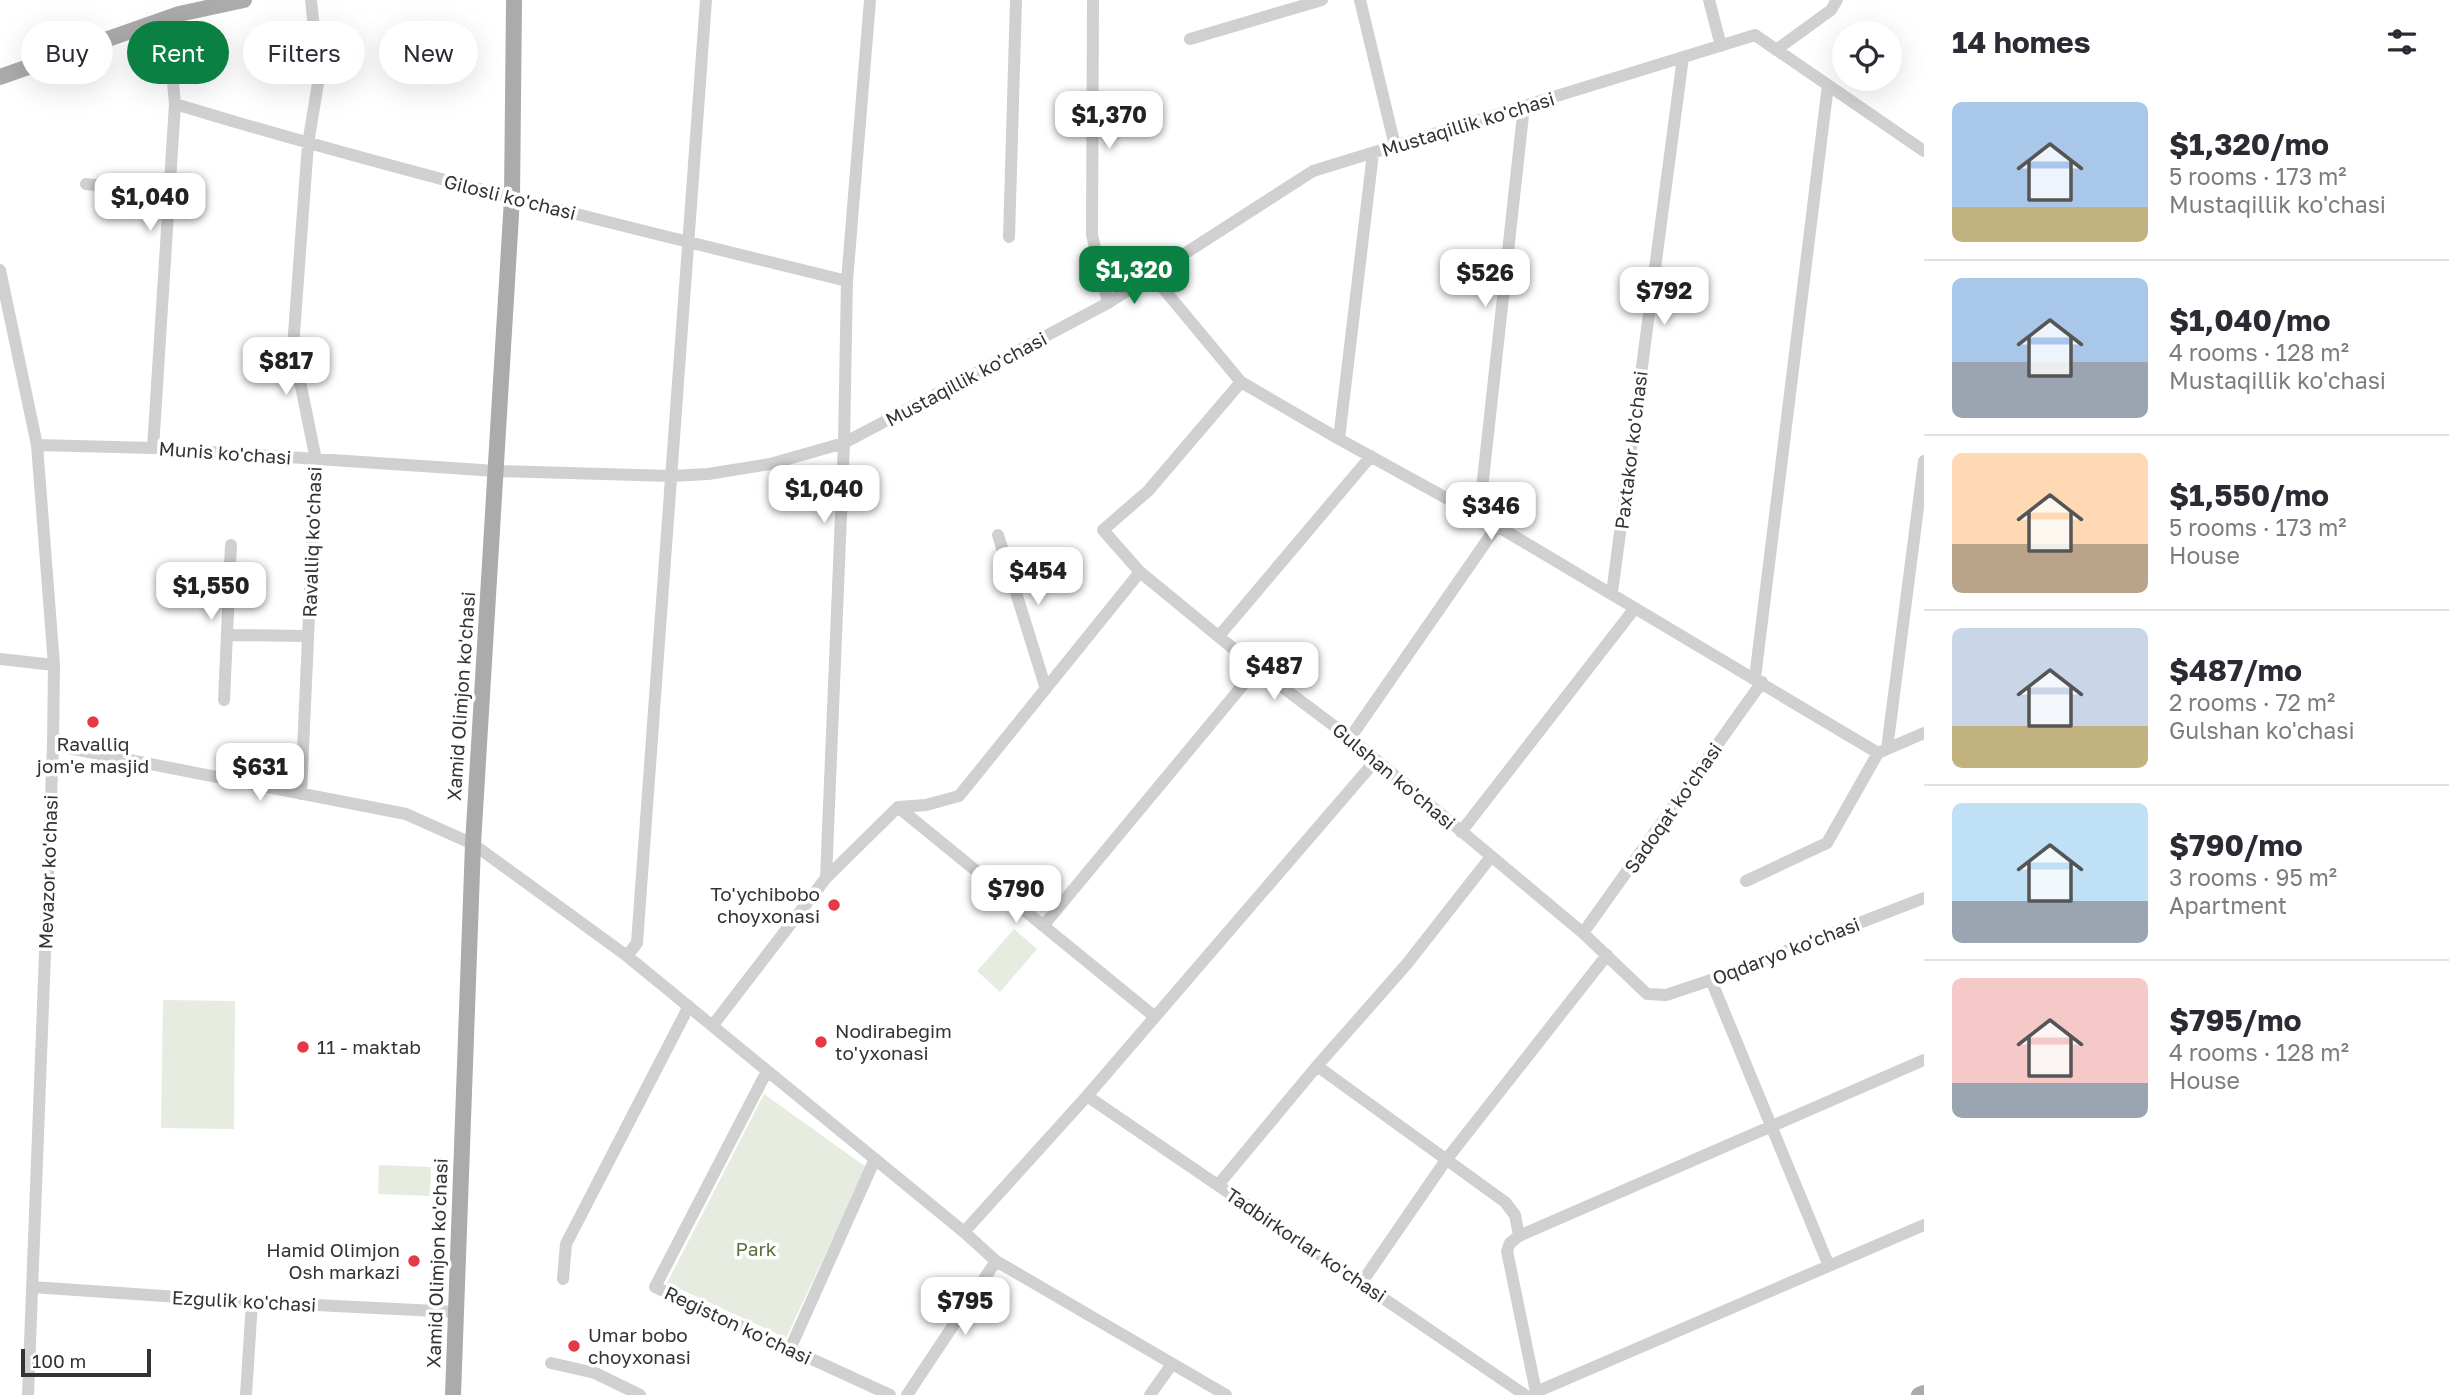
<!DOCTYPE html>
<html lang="en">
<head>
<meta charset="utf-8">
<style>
	body { margin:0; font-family:"Golos Text",sans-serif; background:#f7f7f7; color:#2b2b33; height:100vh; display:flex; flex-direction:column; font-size:26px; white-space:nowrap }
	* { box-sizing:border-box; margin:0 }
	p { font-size:23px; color:#7c7c81 }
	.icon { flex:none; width:38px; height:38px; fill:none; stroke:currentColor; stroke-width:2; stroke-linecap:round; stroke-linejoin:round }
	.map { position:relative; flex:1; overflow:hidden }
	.panel { display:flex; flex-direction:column; background:#fff; width:525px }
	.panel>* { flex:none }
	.banner { position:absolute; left:21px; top:21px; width:665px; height:63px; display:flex; gap:14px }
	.fabs { position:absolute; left:1832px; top:21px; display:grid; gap:14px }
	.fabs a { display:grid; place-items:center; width:70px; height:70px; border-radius:50%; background:#fff; box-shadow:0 7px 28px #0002; font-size:35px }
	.scale { position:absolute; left:21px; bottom:18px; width:130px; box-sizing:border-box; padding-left:7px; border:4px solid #333; border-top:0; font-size:19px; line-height:24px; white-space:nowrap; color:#333; -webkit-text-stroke:5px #fff; paint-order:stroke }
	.price { position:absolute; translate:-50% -60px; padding:0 16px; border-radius:14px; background:#fff; color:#222; font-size:23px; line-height:46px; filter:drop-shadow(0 2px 4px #0008) }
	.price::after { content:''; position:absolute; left:50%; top:42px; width:21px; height:16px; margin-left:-10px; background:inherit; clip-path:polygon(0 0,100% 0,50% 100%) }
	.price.selected { background:#0b8043; color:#fff }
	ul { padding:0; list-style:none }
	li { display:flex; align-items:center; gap:21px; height:175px; padding:0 28px }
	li+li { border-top:2px solid #e1e1e2 }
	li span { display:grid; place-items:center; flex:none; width:196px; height:140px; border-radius:10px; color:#555 }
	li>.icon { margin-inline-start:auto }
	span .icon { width:84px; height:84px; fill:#fffc; stroke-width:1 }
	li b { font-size:30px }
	h2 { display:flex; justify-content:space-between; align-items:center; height:84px; padding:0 28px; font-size:30px }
	.tag { padding:0 24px; border-radius:32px; background:#fff; box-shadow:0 7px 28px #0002; font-size:24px; line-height:63px }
	.tag.selected { background:#0b8043; color:#fff }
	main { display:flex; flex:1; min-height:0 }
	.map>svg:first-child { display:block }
	.green { fill:#e6ecdf }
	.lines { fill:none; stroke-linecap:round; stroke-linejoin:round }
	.minor { stroke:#d0d0d0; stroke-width:12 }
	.major { stroke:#ababab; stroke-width:16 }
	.poi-dot { fill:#e63946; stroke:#fff; stroke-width:2.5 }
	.labels { text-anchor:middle; stroke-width:7; stroke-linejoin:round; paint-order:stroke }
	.street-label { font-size:19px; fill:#333; stroke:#fff }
	.poi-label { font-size:19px; fill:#333; stroke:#fff; text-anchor:start }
	.park-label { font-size:19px; fill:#56703f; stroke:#fff }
</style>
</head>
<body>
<main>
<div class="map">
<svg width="1924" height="1395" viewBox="0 0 1924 1395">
	<rect width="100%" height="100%" fill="#fff"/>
	<path class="green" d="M1014 929 1037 949 1000 992 977 971Z
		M163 1000 235 1001 234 1129 161 1128Z
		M764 1094 866 1167 786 1338 667 1283Z
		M379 1165 431 1167 430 1196 378 1194Z"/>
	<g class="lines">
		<path class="minor" d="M1093 0 1092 235 1108 303
			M1360 0 1395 146
			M1709 0 1721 46
			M1190 39 1322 0
			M1776 50 1831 10 1837 0
			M175 104C397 171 622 226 847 281
			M86 184 169 193
			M1009 237 1016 0
			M0 270 37 445 54 665 53 745 28 1395
			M1152 275 1241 382 1339 439 1497 526 1878 753
			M1241 382 1148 491 1103 530 1140 572 1257 668 1350 738 1583 933 1647 994 1666 995 1711 980 1924 898
			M1339 439 1373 153
			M37 445 153 448 496 471 671 476 708 474 770 464 844 443 1108 303 1313 171 1755 35 1924 151
			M153 448 175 104 167 18
			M1479 516 1524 106
			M998 535 1046 689
			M1612 593 1683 57
			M227 635 308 636
			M1219 636 1371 456
			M0 659 54 665
			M1755 678 1828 85
			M224 700 231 545
			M1350 738 1497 526
			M53 745 406 814 473 844 627 956 964 1232 996 1261 1226 1395
			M1887 749 1924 461
			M301 794 316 460 293 347 308 144 319 77 311 0
			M898 807 1155 1017
			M1461 832 1635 608
			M826 878 898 807 926 805 959 796 1140 572
			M1746 881 1827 843 1878 753 1924 733
			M1043 926 1257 668
			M1583 933 1762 682
			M627 956 637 943 706 0
			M1711 980 1829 1266
			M713 1025 826 878 844 443 847 281 870 0
			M1317 1066 1505 1202 1515 1215 1519 1236 1924 1060
			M767 1071 655 1287 890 1395
			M1087 1096 1525 1395
			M1218 1185 1317 1066 1406 965 1490 858
			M964 1232 1087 1096 1376 760
			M1519 1236 1510 1243 1507 1251 1536 1392
			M563 1279 566 1244 689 1006
			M1362 1282 1446 1160 1607 955
			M32 1287 252 1302 457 1312
			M790 1349 875 1159
			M551 1363 595 1373 640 1395
			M246 1395 252 1302
			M907 1395 996 1261
			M1150 1395 1172 1364
			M1538 1395 1536 1392 1924 1225"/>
		<path class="major" d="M0 77 179 14 244 0
			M453 1395 473 844 512 199 514 0
			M1919 1395 1924 1393"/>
	</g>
	<g class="poi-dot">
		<circle cx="93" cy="722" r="7"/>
		<circle cx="834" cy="905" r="7"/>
		<circle cx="821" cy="1042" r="7"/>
		<circle cx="303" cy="1047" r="7"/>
		<circle cx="414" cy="1261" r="7"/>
		<circle cx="574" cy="1346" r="7"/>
	</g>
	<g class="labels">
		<g class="street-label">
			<text transform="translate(1468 124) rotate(-17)" y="7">Mustaqillik ko'chasi</text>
			<text transform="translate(510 197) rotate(14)" y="7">Gilosli ko'chasi</text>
			<text transform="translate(966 379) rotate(-28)" y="7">Mustaqillik ko'chasi</text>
			<text transform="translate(1631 450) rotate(-83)" y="7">Paxtakor ko'chasi</text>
			<text transform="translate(225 453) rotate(4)" y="7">Munis ko'chasi</text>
			<text transform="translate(312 542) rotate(-88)" y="7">Ravalliq ko'chasi</text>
			<text transform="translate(461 696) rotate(-86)" y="7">Xamid Olimjon ko'chasi</text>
			<text transform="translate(1394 776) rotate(40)" y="7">Gulshan ko'chasi</text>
			<text transform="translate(1673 808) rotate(-55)" y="7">Sadoqat ko'chasi</text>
			<text transform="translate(48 872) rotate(-88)" y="7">Mevazor ko'chasi</text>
			<text transform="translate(1786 951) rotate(-21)" y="7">Oqdaryo ko'chasi</text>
			<text transform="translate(1306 1245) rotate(34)" y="7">Tadbirkorlar ko'chasi</text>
			<text transform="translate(437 1263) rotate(-88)" y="7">Xamid Olimjon ko'chasi</text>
			<text transform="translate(244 1301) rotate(3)" y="7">Ezgulik ko'chasi</text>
			<text transform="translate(738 1325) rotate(25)" y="7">Registon ko'chasi</text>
		</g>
		<g class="poi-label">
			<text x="93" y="751" text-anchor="middle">Ravalliq<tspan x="93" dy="22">jom'e masjid</tspan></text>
			<text x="820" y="901" text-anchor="end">To'ychibobo<tspan x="820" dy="22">choyxonasi</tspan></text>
			<text x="835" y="1038">Nodirabegim<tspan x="835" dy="22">to'yxonasi</tspan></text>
			<text x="317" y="1054">11 - maktab</text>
			<text x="400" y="1257" text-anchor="end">Hamid Olimjon<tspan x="400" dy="22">Osh markazi</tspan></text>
			<text x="588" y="1342">Umar bobo<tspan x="588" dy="22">choyxonasi</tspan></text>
		</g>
		<g class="park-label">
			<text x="756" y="1256">Park</text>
		</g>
	</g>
</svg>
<div class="fabs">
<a><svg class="icon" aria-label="locate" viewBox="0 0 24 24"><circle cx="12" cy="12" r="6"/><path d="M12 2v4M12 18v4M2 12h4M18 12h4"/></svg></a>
</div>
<div class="scale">100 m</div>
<b class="price" style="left:1109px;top:151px">$1,370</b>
<b class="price" style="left:150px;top:233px">$1,040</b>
<b class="price selected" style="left:1134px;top:306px">$1,320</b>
<b class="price" style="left:1485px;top:309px">$526</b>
<b class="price" style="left:1664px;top:327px">$792</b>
<b class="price" style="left:286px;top:397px">$817</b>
<b class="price" style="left:824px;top:525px">$1,040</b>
<b class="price" style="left:1491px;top:542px">$346</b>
<b class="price" style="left:1038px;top:607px">$454</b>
<b class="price" style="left:211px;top:622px">$1,550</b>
<b class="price" style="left:1274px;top:702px">$487</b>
<b class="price" style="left:260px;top:803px">$631</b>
<b class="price" style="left:1016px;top:925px">$790</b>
<b class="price" style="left:965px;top:1337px">$795</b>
<div class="banner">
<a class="tag">Buy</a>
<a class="tag selected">Rent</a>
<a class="tag">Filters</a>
<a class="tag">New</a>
</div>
</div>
<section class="panel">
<h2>14 homes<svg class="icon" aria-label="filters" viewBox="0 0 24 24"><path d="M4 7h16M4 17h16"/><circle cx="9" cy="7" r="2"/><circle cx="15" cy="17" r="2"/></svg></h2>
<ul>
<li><span style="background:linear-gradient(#a9c7e8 75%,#c2b280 0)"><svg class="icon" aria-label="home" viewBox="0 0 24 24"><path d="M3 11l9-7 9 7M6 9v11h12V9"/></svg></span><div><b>$1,320/mo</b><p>5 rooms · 173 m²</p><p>Mustaqillik ko'chasi</p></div></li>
<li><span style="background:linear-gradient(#a9c7e8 60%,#9aa5b1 0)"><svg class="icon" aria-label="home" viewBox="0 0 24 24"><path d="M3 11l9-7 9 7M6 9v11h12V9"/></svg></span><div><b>$1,040/mo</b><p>4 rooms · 128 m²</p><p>Mustaqillik ko'chasi</p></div></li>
<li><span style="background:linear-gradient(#ffd9b3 65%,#b9a48a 0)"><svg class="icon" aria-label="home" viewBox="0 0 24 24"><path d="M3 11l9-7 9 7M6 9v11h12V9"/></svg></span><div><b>$1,550/mo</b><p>5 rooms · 173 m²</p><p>House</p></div></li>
<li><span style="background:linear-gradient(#c9d6e8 70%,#c2b280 0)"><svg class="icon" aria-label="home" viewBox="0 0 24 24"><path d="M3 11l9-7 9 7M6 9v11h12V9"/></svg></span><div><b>$487/mo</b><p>2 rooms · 72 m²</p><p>Gulshan ko'chasi</p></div></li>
<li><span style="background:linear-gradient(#bfe0f5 70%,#9aa5b1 0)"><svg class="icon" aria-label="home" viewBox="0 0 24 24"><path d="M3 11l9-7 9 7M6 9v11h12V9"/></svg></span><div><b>$790/mo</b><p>3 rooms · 95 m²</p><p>Apartment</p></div></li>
<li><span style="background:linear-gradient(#f6c9c9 75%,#9aa5b1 0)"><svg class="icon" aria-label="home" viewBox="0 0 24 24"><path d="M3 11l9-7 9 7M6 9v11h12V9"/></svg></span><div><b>$795/mo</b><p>4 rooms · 128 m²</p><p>House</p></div></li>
</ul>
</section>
</main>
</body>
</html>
